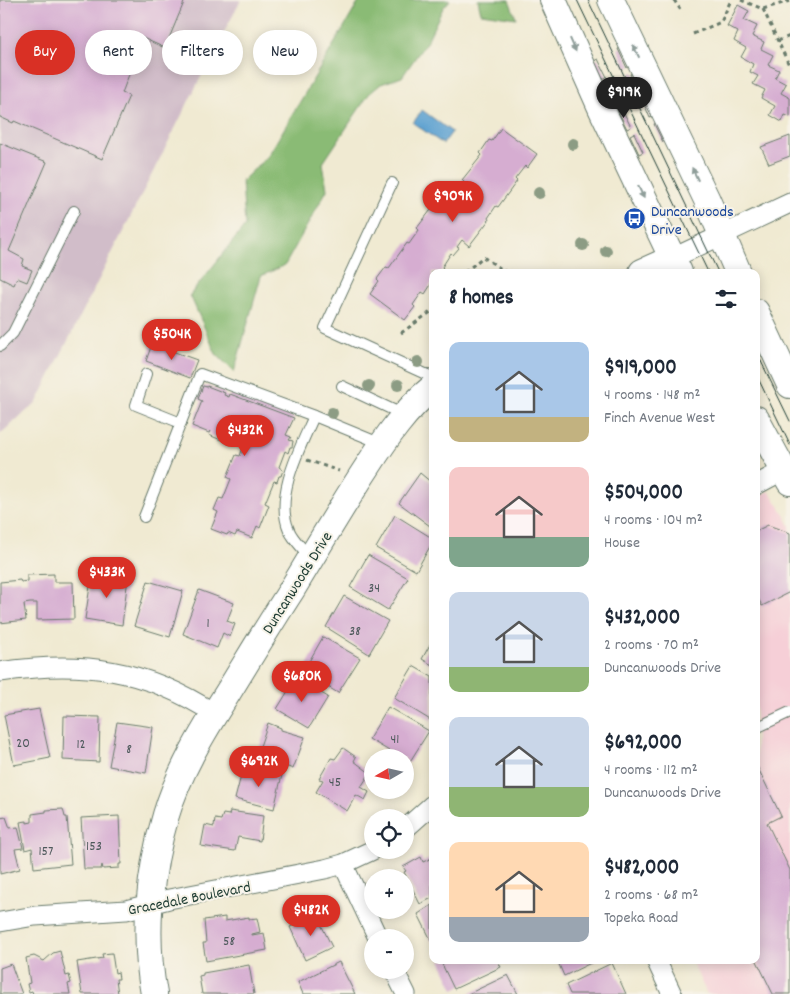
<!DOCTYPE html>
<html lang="en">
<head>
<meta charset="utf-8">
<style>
	body { margin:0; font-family:Dekko,sans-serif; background:#f6f6f7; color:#1f2937; height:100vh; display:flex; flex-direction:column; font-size:19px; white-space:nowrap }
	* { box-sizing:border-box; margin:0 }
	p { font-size:16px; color:#747a83 }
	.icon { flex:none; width:28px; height:28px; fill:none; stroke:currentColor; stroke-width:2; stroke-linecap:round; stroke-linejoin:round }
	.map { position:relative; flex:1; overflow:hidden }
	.panel { position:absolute; left:429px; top:269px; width:331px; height:695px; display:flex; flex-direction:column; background:#fff; border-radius:10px; box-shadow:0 2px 12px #0003 }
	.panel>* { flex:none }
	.banner { position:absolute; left:15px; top:30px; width:339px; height:45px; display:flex; gap:10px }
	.needle { width:32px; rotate:261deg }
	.buttons { position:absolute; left:364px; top:749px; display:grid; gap:10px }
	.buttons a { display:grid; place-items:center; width:50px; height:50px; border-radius:50%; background:#fff; box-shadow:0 2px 12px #0003; font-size:25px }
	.price { position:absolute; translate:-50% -42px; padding:0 11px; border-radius:18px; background:#d93025; color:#fff; font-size:16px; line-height:32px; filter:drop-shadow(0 1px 2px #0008) }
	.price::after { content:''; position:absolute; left:50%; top:30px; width:15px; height:11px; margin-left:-8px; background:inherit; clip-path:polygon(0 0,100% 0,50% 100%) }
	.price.selected { background:#222; color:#fff }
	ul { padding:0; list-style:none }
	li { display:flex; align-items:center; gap:15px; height:125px; padding:0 20px }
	li span { display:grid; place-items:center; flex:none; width:140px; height:100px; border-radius:10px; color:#555 }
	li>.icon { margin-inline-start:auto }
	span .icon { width:60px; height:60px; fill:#fffc; stroke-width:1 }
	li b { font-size:21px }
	h2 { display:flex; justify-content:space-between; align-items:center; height:60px; padding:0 20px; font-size:21px }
	.tag { padding:0 18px; border-radius:22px; background:#fff; box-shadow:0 2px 12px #0003; font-size:18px; line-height:45px }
	.tag.selected { background:#d93025; color:#fff }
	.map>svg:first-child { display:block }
	.built { fill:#f6cfd7 }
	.industrial { fill:#d1bdc9 }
	.forest { fill:#8abb74; stroke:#547c54 }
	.water { fill:#5ca0d0; stroke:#3e6e82 }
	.building { fill:#d6add1 }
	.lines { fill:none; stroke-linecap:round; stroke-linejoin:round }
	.lane-casing { stroke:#687a6b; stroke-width:12 }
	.street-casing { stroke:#687a6b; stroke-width:21 }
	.secondary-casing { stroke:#687a6b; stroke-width:28 }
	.path { stroke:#687a6b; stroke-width:3; stroke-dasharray:4 4; stroke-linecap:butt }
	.lane { stroke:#fff; stroke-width:10 }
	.street { stroke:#fff; stroke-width:19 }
	.secondary { stroke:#fff; stroke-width:26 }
	.tram { stroke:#1f3d34; stroke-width:1 }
	.tree { fill:#8c9c84 }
	.oneway { fill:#8f9e9a }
	.labels { text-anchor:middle; stroke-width:4; stroke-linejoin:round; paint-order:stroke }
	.number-label { font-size:14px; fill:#4d595b }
	.transit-label { font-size:16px; fill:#164399; stroke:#f7f3e8; text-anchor:start }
	.street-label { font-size:16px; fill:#1f3d34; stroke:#f7f3e8 }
</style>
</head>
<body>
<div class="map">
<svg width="790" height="994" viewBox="0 0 790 994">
	<rect width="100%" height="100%" fill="#f7f3e8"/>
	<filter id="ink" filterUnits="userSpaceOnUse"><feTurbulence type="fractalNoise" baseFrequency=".02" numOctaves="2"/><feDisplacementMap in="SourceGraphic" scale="10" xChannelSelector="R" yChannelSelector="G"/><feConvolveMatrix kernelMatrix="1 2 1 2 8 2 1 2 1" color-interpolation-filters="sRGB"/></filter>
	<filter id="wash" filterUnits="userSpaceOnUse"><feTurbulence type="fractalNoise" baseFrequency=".0096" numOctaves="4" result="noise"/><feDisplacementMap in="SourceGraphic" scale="20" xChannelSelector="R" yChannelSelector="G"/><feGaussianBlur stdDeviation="1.12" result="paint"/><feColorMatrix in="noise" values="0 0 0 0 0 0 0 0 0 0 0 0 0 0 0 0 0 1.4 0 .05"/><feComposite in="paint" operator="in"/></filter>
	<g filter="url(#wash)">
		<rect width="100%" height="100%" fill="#f0ead2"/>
		<path class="built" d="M769 491 783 512 790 526V994H707L691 960H756V497Z"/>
		<path class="industrial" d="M0 0H241L210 59 37 402 0 434Z"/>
		<path class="forest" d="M360 0H450L443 8 427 41 402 77 381 84 369 94 323 163 327 190 285 265 261 276 234 372 216 354 190 295 245 226 242 181 268 156Z
			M478 0H509L516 18 481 13Z"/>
		<path class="water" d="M422 110 452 132 443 144 413 123Z"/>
		<g id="blocks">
			<path class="building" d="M0 0H185L165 48 136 35 125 60 133 64 122 93 129 96 102 159 14 121 13 123 0 117Z
				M738 5 749 11 744 20 757 26 752 36 764 42 761 49 773 55 768 65 779 70 775 78 786 84 781 93 790 98V117L785 115 782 122 770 115 775 106 761 98 765 90 753 84 758 76 750 72 753 64 741 57 746 48 734 41 738 32 727 26Z
				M622 47 631 66 627 68 618 49Z
				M598 59 607 77 603 79 594 61Z
				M634 72 643 91 639 92 630 74Z
				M610 83 619 102 615 104 606 85Z
				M646 97 655 116 650 118 642 99Z
				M622 109 631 127 627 129 618 111Z
				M658 122 667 140 663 142 654 124Z
				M501 128 537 154 527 168 525 166 515 179 517 181 498 207 496 206 488 218 489 220 469 246 462 240 457 247 459 248 453 255 451 253 442 267 443 268 440 272H432V283L425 294 422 292 413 305 415 307 405 320 370 294 379 281 377 279 386 267 389 268 407 243 409 244 419 230 417 228 437 202 444 207 453 194 455 196 464 182 462 180 482 155 480 153 489 140 492 141Z
				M634 133 643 152 639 154 630 135Z
				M790 136V156L769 164 761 147Z
				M0 143 47 162 9 251 24 259 22 266 32 270 27 282 17 278 14 285 0 278Z
				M152 344 197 360 190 378 146 361Z
				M203 386 207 387V386L225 393 224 395 229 397 230 394 294 418 286 435 291 437 289 440 293 441 292 447H290L288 453 285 451 279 467 283 470 281 476H279L277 482 274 481 265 503 269 505 260 528 257 526 252 538 237 532 235 536 228 533 227 535 211 529 218 512 214 510 219 498 223 499 231 479 227 477 236 455 240 456 244 444 223 436 221 440 209 435 211 431 209 433 192 426 202 401 198 399Z
				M420 473 432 483V522L430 526 399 503Z
				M395 515 432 538V543L416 571 376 548Z
				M768 525 790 533V592L762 606 756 594V531Z
				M368 555 408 578 388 610 350 587Z
				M92 573 128 578 122 625 85 619Z
				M54 574V582H73L74 619 37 620V603H30L24 604 26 620 0 623V582L20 580 21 582 27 581V575Z
				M148 581 183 591 170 637 134 626Z
				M199 590 234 603 227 621 235 624 230 637 223 633 217 648 183 634Z
				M344 596 388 621 369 654 326 627Z
				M323 637 360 658 338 693 303 672Z
				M432 641V665L422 659Z
				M413 666 432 677V721L394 698Z
				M296 678 328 697 309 728 277 709Z
				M388 707 429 731 409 763 405 760V758H401L369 739Z
				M39 709 50 758 14 765 4 715Z
				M64 716 100 717 99 762 63 760Z
				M117 722 153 727 146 773 109 766Z
				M268 723 281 728V730L305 737 293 769 257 755Z
				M343 748 356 757 354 761 370 773 361 787 369 792 365 800 356 795 347 811 316 792 323 780 319 779 331 758 335 759Z
				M756 764 781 816 767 823 790 870V994H773L756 959Z
				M243 768 282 775 274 809 235 799Z
				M63 809 65 817H67L71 864 34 868 32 848 25 850 20 822 27 821V823L32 822V814L46 812V810Z
				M230 811 263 816 260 841 238 837 235 851 201 846 205 825 214 827 215 819 221 820 223 814 229 815Z
				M119 816 121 864H119V868L103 869 102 865 101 869H84L81 818Z
				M6 817 10 828 18 827 23 848 15 849 20 869 0 874V818Z
				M421 857 423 862 432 858V898L420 904 404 872 406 871 403 867Z
				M432 905V942L418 914Z
				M316 914 332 947 305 960 290 927Z
				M225 917V921L249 917V919L257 918 260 932 252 934V935L264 933 267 950 206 961 203 943H206L204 920Z
				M60 951 66 976 69 975 71 983 68 984 70 994H33L32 991 29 992 27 984 30 983 26 958 34 956 44 961 53 953Z
				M112 953 115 973 118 972 119 979H116L118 994H82L77 962 103 958 102 954Z
				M440 960H497L501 967 454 989Z
				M557 960H597L564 976Z
				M339 962 355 994H303L298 982Z
				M612 963 626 994H570L566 985Z
				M11 964 22 994H0V968Z
				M249 965 254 994H202L199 976 203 975V973Z
				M508 975 518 994H468Z"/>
		</g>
	</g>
	<g filter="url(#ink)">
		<use href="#blocks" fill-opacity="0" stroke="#687a6b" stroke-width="1"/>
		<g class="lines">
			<defs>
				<path id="lane" d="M392 183 325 328 432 377
					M0 346 13 333 74 211
					M146 374 136 405 181 423
					M342 386 404 415
					M144 517 200 374 314 416
					M310 558C304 549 293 540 289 530 274 496 300 448 314 416L382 444
					M756 728 790 712"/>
				<path id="street" d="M673 258 790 203
					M756 485 784 470
					M0 672C82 660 145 668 215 714
					M405 829 432 805
					M343 864 378 938
					M0 922 35 916 126 910 169 899 325 869 343 864 373 850
					M656 960 672 994
					M394 970 406 994"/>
				<path id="secondary" d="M553 0 602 110 679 272
					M611 0 707 200 738 272
					M642 272 673 258
					M756 312 790 385
					M756 419 790 482
					M154 994C143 935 149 872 166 815 179 771 203 732 227 694 248 660 269 625 291 591 316 550 341 507 368 466 386 438 406 409 432 388"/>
			</defs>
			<use href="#lane" class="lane-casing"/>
			<use href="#street" class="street-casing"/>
			<use href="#secondary" class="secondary-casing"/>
			<path class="path" d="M674 0 680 9
				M741 0 763 9 790 1
				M763 9 790 67
				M693 34 721 22 731 0
				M778 41 790 36
				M465 272 483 257 506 272
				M401 333 432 311
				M307 460 339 471"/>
			<use href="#lane" class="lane"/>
			<use href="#street" class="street"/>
			<use href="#secondary" class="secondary"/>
			<path class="tram" d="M577 0 708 272
				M588 0 718 272
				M756 351 790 421
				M756 374 790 445"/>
		</g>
		<g class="tree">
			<circle cx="573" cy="144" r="6"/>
			<circle cx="539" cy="193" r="6"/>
			<circle cx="583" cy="245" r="6"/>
			<circle cx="606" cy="251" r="6"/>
			<circle cx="418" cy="362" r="6"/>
			<circle cx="398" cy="385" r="6"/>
			<circle cx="369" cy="386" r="6"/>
			<circle cx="332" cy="413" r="6"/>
		</g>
		<defs><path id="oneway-solid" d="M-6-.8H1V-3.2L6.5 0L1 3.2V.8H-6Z" transform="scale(1.25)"/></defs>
		<g class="oneway">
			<use href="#oneway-solid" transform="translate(573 45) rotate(66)"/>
			<use href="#oneway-solid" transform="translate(636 51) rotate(-116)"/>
			<use href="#oneway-solid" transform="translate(695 174) rotate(-115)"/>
			<use href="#oneway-solid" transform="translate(641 192) rotate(65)"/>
		</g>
	</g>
	<defs>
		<symbol id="bus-disc" viewBox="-11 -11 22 22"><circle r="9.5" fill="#1a4fb4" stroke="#f7f3e8"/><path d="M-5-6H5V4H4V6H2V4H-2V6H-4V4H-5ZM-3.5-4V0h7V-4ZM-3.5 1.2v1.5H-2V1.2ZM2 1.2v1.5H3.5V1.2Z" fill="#fff"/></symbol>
	</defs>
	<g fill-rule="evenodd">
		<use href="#bus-disc" x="622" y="206" width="25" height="25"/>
	</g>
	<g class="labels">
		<g class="number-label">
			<text x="374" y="592">34</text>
			<text x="208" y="627">1</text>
			<text x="355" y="635">38</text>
			<text x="395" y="743">41</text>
			<text x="23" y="747">20</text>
			<text x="81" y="748">12</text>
			<text x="129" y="753">8</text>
			<text x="335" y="786">45</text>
			<text x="94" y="850">153</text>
			<text x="46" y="855">157</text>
			<text x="229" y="945">58</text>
		</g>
		<g class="transit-label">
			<text x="651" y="216">Duncanwoods<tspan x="651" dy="18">Drive</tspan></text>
		</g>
		<g class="street-label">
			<text transform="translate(296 582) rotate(-58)" y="6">Duncanwoods Drive</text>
			<text transform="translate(189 897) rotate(-11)" y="6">Gracedale Boulevard</text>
		</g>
	</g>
</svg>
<div class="buttons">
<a><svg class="needle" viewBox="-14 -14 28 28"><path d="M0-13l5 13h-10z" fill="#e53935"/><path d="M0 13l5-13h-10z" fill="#747a83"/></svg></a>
<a><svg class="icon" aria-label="locate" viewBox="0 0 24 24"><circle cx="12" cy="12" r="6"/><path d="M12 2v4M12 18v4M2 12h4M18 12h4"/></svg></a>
<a>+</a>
<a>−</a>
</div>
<b class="price selected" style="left:624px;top:119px">$919K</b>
<b class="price" style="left:453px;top:223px">$909K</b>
<b class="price" style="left:172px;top:361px">$504K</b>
<b class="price" style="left:245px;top:457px">$432K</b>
<b class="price" style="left:107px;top:599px">$433K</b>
<b class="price" style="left:302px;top:703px">$680K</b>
<b class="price" style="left:259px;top:788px">$692K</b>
<b class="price" style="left:311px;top:937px">$482K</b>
<div class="banner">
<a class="tag selected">Buy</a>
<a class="tag">Rent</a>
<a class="tag">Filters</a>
<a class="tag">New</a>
</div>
<section class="panel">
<h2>8 homes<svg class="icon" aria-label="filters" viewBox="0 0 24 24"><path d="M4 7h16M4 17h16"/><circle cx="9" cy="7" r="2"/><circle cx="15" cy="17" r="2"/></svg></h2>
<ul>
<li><span style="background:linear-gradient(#a9c7e8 75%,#c2b280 0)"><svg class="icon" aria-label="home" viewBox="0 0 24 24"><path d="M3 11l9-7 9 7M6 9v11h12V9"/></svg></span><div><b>$919,000</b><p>4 rooms · 148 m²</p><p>Finch Avenue West</p></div></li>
<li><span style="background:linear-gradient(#f6c9c9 70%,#7fa58c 0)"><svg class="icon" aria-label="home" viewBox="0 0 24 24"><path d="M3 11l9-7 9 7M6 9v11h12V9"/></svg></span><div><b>$504,000</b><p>4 rooms · 104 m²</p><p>House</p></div></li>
<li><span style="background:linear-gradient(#c9d6e8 75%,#8fb573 0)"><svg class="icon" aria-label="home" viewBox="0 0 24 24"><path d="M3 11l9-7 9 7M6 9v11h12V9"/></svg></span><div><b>$432,000</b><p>2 rooms · 70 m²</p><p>Duncanwoods Drive</p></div></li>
<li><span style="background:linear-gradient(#c9d6e8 70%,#8fb573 0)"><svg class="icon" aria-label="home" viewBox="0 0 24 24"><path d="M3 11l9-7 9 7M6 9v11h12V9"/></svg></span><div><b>$692,000</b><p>4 rooms · 112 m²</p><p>Duncanwoods Drive</p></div></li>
<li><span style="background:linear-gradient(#ffd9b3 75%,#9aa5b1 0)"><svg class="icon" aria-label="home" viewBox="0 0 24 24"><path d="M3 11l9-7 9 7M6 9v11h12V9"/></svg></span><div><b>$482,000</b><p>2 rooms · 68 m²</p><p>Topeka Road</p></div></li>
</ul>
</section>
</div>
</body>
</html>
